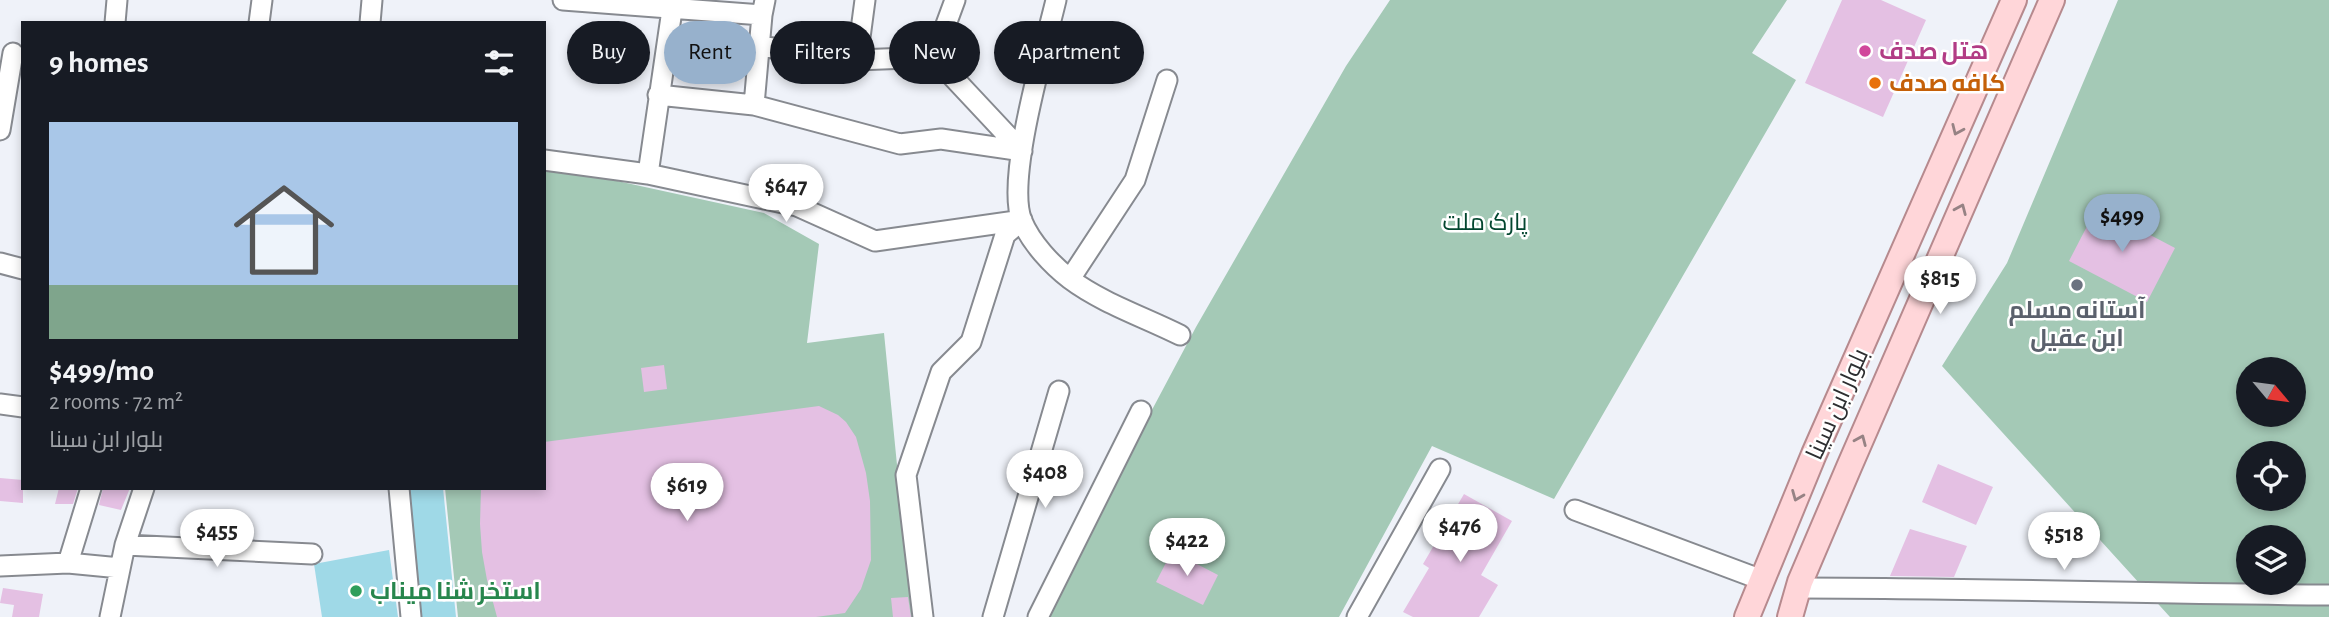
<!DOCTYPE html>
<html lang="en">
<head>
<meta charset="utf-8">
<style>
	body { margin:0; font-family:"Alegreya Sans",Cairo,sans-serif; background:#20242c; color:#f1f3f6; height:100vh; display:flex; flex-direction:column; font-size:26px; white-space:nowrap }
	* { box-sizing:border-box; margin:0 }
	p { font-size:23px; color:#9ea1a6 }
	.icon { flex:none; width:38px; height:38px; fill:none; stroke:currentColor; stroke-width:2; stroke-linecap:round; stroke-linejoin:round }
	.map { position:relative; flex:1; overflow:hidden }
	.panel { position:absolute; left:21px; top:21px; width:525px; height:469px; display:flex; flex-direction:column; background:#171b24; border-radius:0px; box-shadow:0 4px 10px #0003 }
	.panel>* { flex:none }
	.guide { position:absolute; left:567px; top:21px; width:665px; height:63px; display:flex; gap:14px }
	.needle { width:46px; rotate:119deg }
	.fabs { position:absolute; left:2236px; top:357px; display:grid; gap:14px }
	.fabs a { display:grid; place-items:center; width:70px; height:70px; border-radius:50%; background:#171b24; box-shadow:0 4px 10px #0003; font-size:35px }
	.price { position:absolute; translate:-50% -60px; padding:0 16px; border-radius:24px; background:#fff; color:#222; font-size:23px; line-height:46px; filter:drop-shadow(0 2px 4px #0008) }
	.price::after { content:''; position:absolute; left:50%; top:42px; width:21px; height:16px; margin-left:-10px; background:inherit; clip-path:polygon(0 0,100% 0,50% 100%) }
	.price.on { background:#97b1cc; color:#111 }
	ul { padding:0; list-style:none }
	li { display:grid; align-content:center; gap:14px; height:371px; padding:0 28px }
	li span { display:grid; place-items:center; height:217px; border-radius:0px; color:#555 }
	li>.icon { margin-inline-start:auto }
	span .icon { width:126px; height:126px; fill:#fffc; stroke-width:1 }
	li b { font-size:30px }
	h2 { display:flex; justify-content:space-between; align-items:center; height:84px; padding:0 28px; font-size:30px }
	.tag { padding:0 24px; border-radius:32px; background:#171b24; box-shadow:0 4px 10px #0003; font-size:24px; line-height:63px }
	.tag.on { background:#97b1cc; color:#111 }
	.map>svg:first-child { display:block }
	.green { fill:#a4c9b6; fill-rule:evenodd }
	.water { fill:#9fd9e7 }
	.building { fill:#e4c0e3 }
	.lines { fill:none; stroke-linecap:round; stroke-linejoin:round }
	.minor-casing { stroke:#878a90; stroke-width:23 }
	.major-casing { stroke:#b68a8e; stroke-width:28 }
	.minor { stroke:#fff; stroke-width:19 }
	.major { stroke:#ffd6d9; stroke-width:24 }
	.oneway { stroke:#968284 }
	.hotel-dot { fill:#d1479c; stroke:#fff; stroke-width:2.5 }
	.food-dot { fill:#e8710a; stroke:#fff; stroke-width:2.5 }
	.worship-dot { fill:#6b7280; stroke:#fff; stroke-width:2.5 }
	.leisure-dot { fill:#2e9e5b; stroke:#fff; stroke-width:2.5 }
	.labels { text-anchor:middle; stroke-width:5; stroke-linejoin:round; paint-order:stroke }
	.hotel-label { font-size:24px; font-weight:bold; fill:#b23c85; stroke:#fff; text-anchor:start }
	.food-label { font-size:24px; font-weight:bold; fill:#c56008; stroke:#fff; text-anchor:start }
	.park-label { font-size:24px; fill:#03462f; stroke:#fff }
	.worship-label { font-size:24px; font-weight:bold; fill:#5b616d; stroke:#fff }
	.street-label { font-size:24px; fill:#2d2e30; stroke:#fff }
	.leisure-label { font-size:24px; font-weight:bold; fill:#27864d; stroke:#fff; text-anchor:start }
</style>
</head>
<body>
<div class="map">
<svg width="2329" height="617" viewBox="0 0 2329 617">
	<rect width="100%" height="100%" fill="#eff2f9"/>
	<path class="green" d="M1390 0H1787L1752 53 1796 80 1554 499 1432 446 1339 617H1042L1196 327 1346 66Z
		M2118 0H2329V617H2170L1942 366 2007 263ZM2249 369H2294V415H2249ZM2249 453H2294V499H2249ZM2249 537H2294V583H2249Z
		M544 165 764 213 819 244 807 343 884 333 912 617H458L445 488H544Z"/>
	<path class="water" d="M404 488H443L456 617H416Z
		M389 550 398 617H322L314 564Z"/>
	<path class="building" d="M1842 0H1881L1926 20 1883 117 1805 83Z
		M2097 207 2175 248 2147 302 2069 261Z
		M664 365 667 389 644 392 641 368Z
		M819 406 838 415 846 422 856 437 866 473 870 501 871 560 861 589 845 613 816 617H497L487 580 482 552 480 524 481 488H544V442Z
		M1938 464 1993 487 1976 525 1922 502Z
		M0 478 23 480V503L0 501Z
		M59 488H78L73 504H55Z
		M103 488H130L121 510 99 505Z
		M1464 494 1512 521 1481 575 1498 585 1479 617H1413L1403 612 1429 568 1423 564Z
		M1910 529 1967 546 1954 577 1890 576Z
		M1172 551 1218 575 1203 605 1156 582Z
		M3 588 43 594 39 617H12L14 605 0 603Z
		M908 597 911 617H893L891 598Z"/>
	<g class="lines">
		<defs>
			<path id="minor" d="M563 0 762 15
				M1056 0C1045 47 1005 180 1022 221 1031 243 1052 265 1070 279 1102 303 1144 317 1180 335
				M115 23 117 0
				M259 23 262 0
				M370 23 372 0
				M760 46 857 60 934 57 1022 151
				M934 57 955 0
				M857 60 865 0
				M658 95 754 105 900 144 941 139 1022 151
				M754 105 762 15 765 0
				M0 130 13 53
				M544 160 648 174 797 206 875 241 1022 220
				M648 174 672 10
				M0 263 23 269
				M1070 279 1135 180 1167 80
				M0 404 23 407
				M91 488 68 563 120 568
				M399 488 411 617
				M1575 510 1762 580
				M125 545 312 554
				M0 566 68 563
				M1799 588C1976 588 2152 594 2329 595
				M110 617 125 545 144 488
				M923 617 906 475 941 372 971 342 1005 235 1022 220
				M993 617 1059 391
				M1038 617 1141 411
				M1357 617 1440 469"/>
			<path id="major" d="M1747 617 1814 454 2014 0
				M1790 617 1800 582 1849 467 2052 0"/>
		</defs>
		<use href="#minor" class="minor-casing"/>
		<use href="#major" class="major-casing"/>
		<use href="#minor" class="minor"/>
		<use href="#major" class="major"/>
	</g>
	<defs><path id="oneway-chevron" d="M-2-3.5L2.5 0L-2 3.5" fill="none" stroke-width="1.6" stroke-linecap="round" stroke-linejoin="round" transform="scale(1.75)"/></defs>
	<g class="oneway">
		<use href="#oneway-chevron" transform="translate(1957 130) rotate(114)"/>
		<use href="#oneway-chevron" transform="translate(1961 209) rotate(-67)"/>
		<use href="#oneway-chevron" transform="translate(1861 440) rotate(-67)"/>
		<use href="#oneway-chevron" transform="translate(1797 496) rotate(112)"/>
	</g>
	<circle class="hotel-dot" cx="1865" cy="51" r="7"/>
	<circle class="food-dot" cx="1875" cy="83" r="7"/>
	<circle class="worship-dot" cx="2077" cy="285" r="7"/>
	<circle class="leisure-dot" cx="356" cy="591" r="7"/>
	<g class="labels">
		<g class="hotel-label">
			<text x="1879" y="59">هتل صدف</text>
		</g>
		<g class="food-label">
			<text x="1889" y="91">کافه صدف</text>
		</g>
		<g class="park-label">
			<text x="1485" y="230">پارک ملت</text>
		</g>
		<g class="worship-label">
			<text x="2077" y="318">آستانه مسلم<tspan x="2077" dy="28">ابن عقیل</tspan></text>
		</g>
		<g class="street-label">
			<text transform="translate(1837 404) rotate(-66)" y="8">بلوار ابن سینا</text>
		</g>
		<g class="leisure-label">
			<text x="370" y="599">استخر شنا میناب</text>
		</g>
	</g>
</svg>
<div class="fabs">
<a><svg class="needle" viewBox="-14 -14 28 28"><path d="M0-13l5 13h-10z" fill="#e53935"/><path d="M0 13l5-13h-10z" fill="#9ea1a6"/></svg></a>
<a><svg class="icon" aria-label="locate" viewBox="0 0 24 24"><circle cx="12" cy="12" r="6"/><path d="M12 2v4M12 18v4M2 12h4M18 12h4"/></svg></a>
<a><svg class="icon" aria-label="layers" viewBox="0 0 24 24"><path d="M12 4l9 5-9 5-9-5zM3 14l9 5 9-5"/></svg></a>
</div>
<b class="price" style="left:786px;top:224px">$647</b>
<b class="price on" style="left:2122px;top:254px">$499</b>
<b class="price" style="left:1940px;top:316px">$815</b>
<b class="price" style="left:1045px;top:510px">$408</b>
<b class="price" style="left:687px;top:523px">$619</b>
<b class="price" style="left:1460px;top:564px">$476</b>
<b class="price" style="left:217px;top:569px">$455</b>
<b class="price" style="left:2064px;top:572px">$518</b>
<b class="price" style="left:1187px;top:578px">$422</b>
<div class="guide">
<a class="tag">Buy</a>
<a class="tag on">Rent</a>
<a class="tag">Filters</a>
<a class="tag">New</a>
<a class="tag">Apartment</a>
</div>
<section class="panel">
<h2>9 homes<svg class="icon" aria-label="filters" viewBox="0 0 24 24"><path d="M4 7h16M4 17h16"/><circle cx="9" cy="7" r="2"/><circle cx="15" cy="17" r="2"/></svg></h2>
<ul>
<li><span style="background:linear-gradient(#a9c7e8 75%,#7fa58c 0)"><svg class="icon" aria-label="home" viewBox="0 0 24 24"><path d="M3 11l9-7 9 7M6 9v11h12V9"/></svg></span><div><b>$499/mo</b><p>2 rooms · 72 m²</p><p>بلوار ابن سینا</p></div></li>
</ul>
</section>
</div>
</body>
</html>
